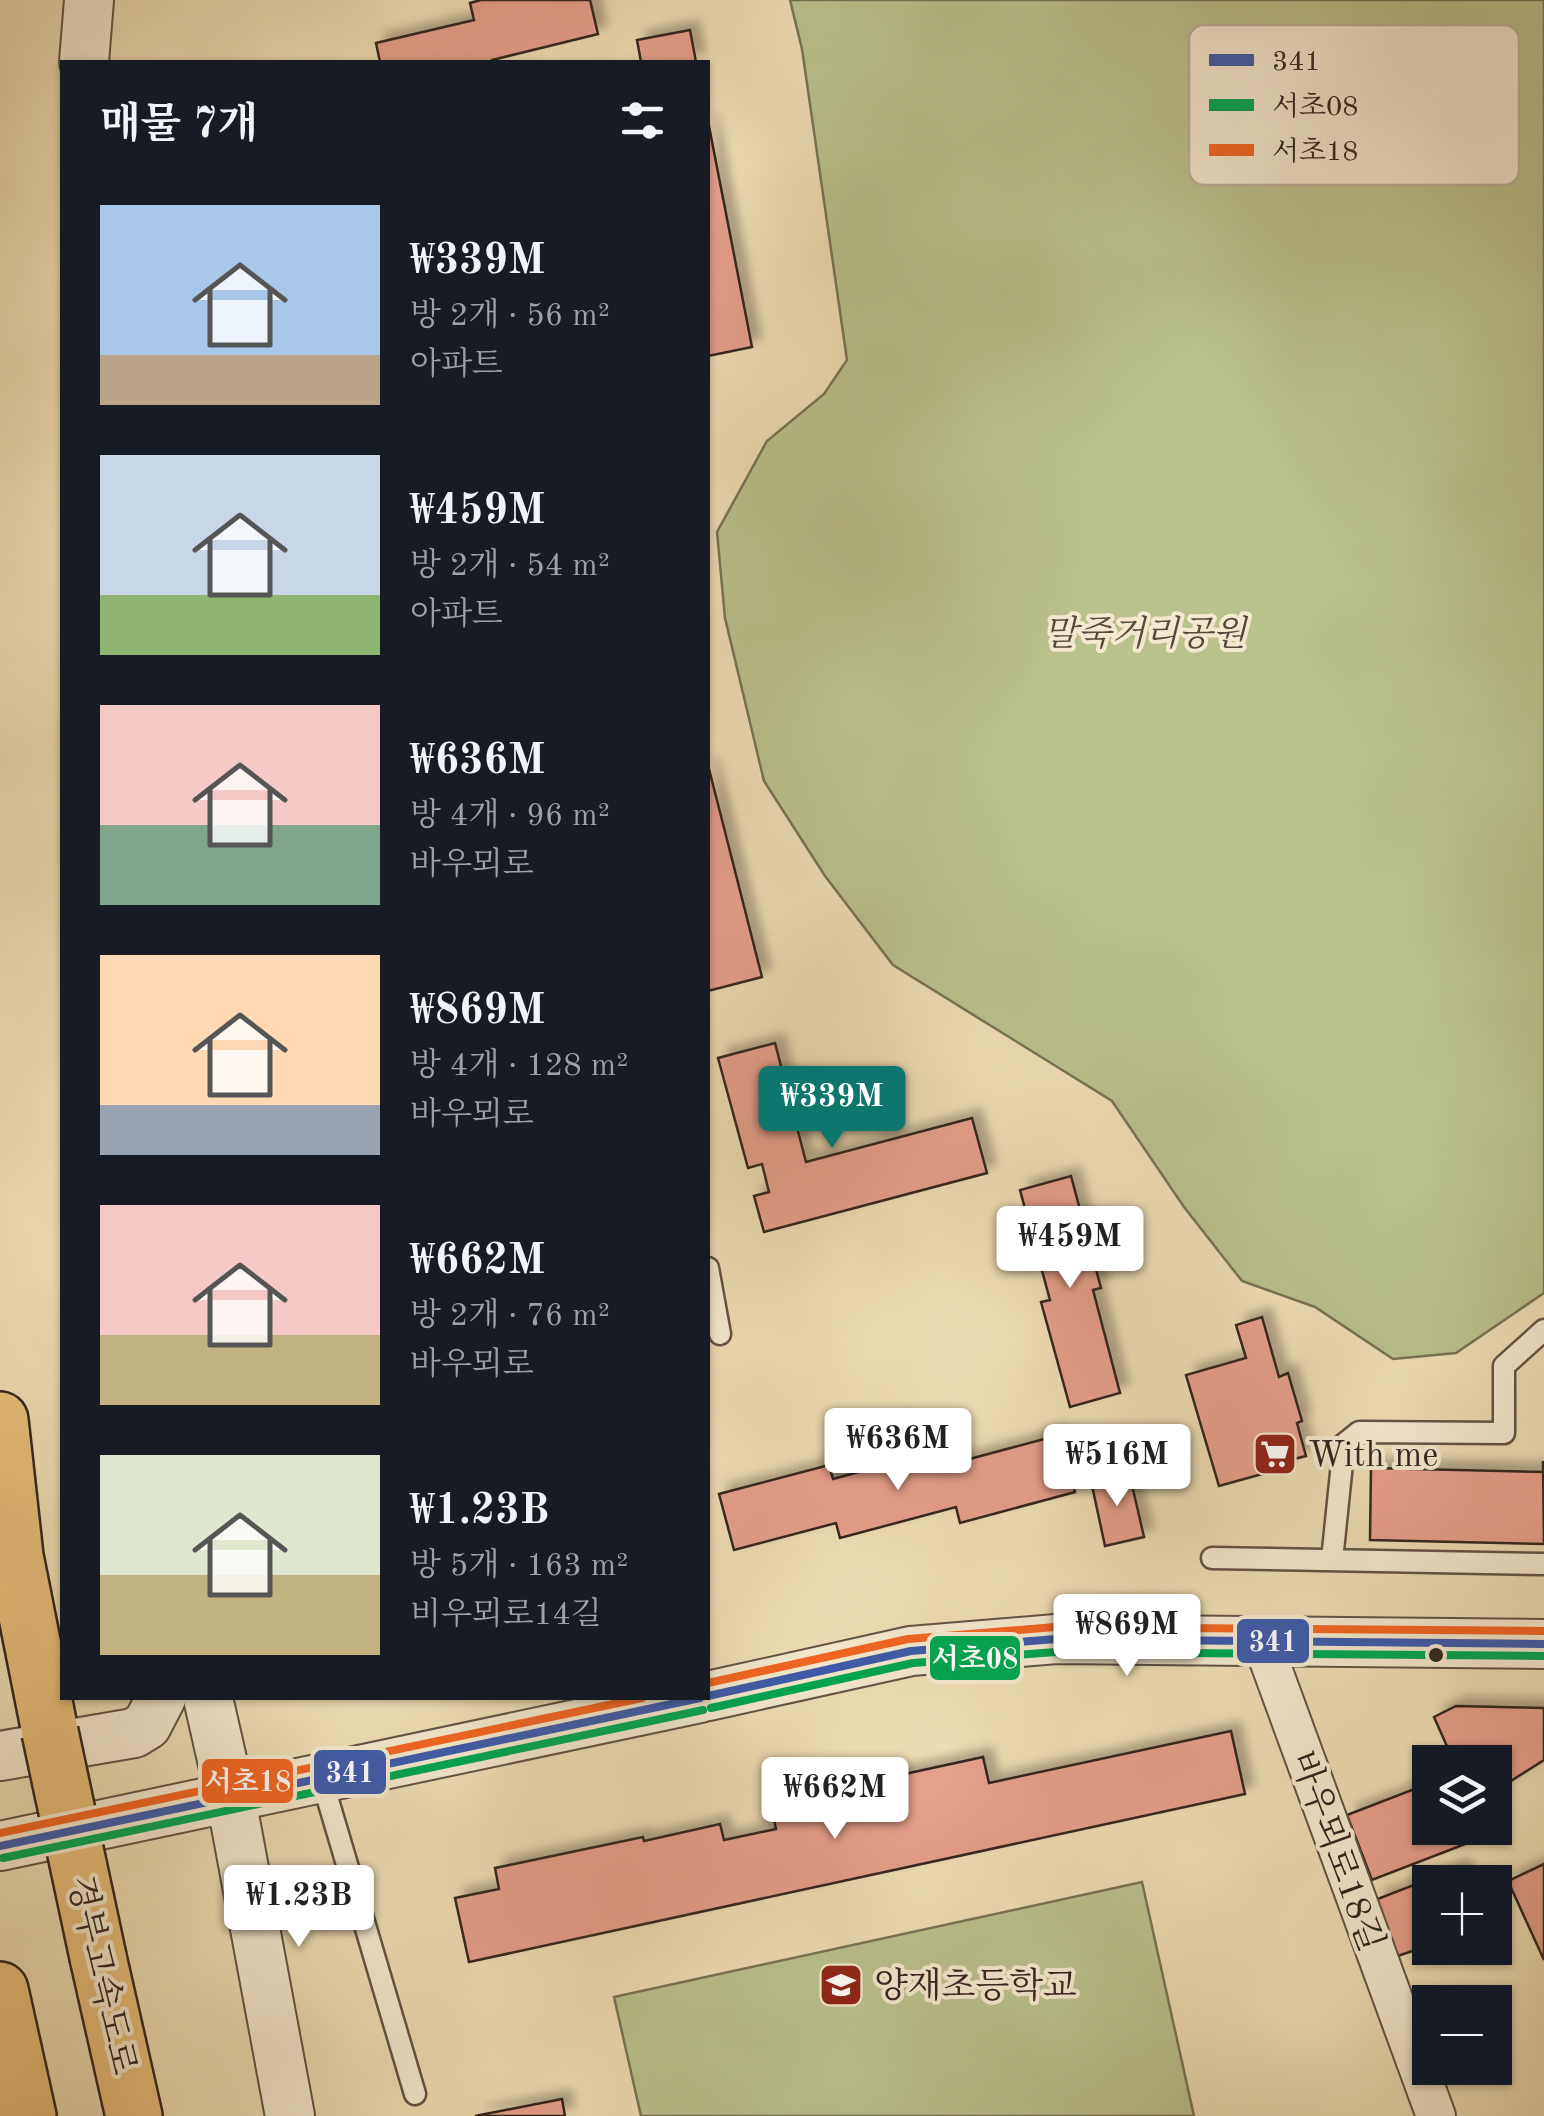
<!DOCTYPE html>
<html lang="ko">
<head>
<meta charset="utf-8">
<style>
	body { margin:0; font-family:"Old Standard TT","Noto Serif KR",serif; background:#242831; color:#f1f3f6; height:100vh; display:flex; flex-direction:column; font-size:38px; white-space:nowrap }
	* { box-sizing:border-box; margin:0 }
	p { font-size:32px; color:#9ea1a6 }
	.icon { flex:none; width:55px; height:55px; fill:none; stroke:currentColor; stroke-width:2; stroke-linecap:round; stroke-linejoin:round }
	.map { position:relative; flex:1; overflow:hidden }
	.details { position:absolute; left:60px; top:60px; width:650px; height:1640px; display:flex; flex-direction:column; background:#171b24; border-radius:0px; box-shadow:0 2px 8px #0004 }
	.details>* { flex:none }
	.fabs { position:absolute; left:1412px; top:1745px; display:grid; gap:20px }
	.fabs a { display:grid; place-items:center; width:100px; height:100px; border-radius:0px; background:#171b24; box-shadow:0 2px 8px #0004; font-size:50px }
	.price { position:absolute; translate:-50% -85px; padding:0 22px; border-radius:10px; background:#fff; color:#222; font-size:32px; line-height:65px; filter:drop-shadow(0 2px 5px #0008) }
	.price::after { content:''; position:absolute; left:50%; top:60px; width:30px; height:22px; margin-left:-15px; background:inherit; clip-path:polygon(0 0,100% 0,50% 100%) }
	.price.on { background:#0f766e; color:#fff }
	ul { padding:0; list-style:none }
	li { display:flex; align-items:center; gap:30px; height:250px; padding:0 40px }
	li span { display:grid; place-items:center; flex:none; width:280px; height:200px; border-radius:0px; color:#555 }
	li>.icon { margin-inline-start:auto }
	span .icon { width:120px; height:120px; fill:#fffc; stroke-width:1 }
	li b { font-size:42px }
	h2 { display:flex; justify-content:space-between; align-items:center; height:120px; padding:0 40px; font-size:42px }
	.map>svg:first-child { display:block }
	.green { fill:#b9c18d; stroke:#767356; stroke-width:2.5 }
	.building { fill:#e69f8b; stroke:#33251f; stroke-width:2.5; filter:url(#shadow) }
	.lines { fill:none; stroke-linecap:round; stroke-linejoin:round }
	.service-casing { stroke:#625344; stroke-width:25 }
	.minor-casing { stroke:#625344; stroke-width:42 }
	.tertiary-casing { stroke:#625344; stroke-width:52 }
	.trunk-casing { stroke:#33251f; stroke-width:60 }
	.service { stroke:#f4e9ce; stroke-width:20 }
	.minor { stroke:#f4e9ce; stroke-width:38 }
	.tertiary { stroke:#f4e9ce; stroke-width:48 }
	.trunk { stroke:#e7be7a; stroke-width:55 }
	.trunk-bridge-casing { stroke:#33251f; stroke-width:60; stroke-linecap:butt }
	.trunk-bridge { stroke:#e7be7a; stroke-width:55 }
	.bus-1-casing { stroke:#f4e9ce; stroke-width:15 }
	.bus-2-casing { stroke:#f4e9ce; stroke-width:15 }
	.bus-3-casing { stroke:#f4e9ce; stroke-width:15 }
	.bus-1 { stroke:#3d5bab; stroke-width:8 }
	.bus-2 { stroke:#00a651; stroke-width:8 }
	.bus-3 { stroke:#f26522; stroke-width:8 }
	.bus-dot { fill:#33251f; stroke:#f4e9ce; stroke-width:4 }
	.labels { text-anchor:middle; stroke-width:8; stroke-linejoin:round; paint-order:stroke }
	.park-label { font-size:35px; font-style:italic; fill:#544c3a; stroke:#f4e9ce }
	.poi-label { font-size:35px; fill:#33251f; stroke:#f4e9ce; text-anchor:start }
	.street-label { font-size:35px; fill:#33251f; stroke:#f4e9ce }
	.key { fill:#f4e9ce; stroke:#baae9a; stroke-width:2.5 }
	.key-label { font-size:28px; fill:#33251f }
	.line-badge { stroke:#f4e9ce; stroke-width:4 }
	.badge-label { font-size:28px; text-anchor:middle; font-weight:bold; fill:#fff }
</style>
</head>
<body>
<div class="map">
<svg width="1544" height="2116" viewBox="0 0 1544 2116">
	<defs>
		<filter id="shadow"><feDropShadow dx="9" dy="-9" stdDeviation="5" flood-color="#0004"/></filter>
	</defs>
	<rect width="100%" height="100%" fill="#eeddb4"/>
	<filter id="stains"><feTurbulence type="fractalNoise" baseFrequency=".002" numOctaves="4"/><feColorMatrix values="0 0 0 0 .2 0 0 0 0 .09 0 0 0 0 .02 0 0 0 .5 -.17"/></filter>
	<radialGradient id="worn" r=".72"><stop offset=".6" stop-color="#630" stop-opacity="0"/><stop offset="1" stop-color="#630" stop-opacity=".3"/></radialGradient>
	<path class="green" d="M790 0H1544V1293L1456 1353 1393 1359 1315 1307 1242 1281 1184 1207 1112 1101 893 965 825 876 764 781 725 618 717 532 767 441 824 394 847 360 802 49Z
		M1142 1882 1194 2116H641L614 1997Z"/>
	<path class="building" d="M481 0H590L598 34 492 60V62H380L376 43 474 20 470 3Z
		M690 30 696 62H641L637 40Z
		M708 121 752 347 708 356Z
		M708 765 762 977 708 991Z
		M775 1043 806 1162 972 1118 987 1173 764 1232 754 1196 769 1192 762 1164 748 1168 718 1058Z
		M1071 1176 1101 1288 1093 1290 1120 1393 1070 1407 1041 1302 1050 1300 1020 1190Z
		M1262 1317 1279 1377 1288 1373 1302 1421 1297 1423 1306 1456 1282 1462 1284 1468 1219 1486 1186 1375 1246 1358 1236 1325Z
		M1059 1435 1075 1492 960 1523 956 1507 840 1538 836 1523 734 1550 719 1494 829 1465 833 1479 947 1448 951 1464Z
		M1543 1461 1544 1544 1370 1540 1371 1468 1543 1472Z
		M1129 1472 1144 1537 1105 1546 1091 1481Z
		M1456 1706 1544 1708V1760L1495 1791V1762H1454L1434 1717Z
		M1231 1731 1245 1794 469 1962 455 1898 499 1889 495 1868 643 1837 644 1841 720 1824 724 1840 776 1829 771 1803 983 1757 989 1783Z
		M1430 1783V1828H1468L1473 1841 1372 1880 1347 1815Z
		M1544 1864V1960L1508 1881Z
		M1460 1867 1466 1882H1430V1945L1395 1957 1375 1900Z
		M562 2099 565 2116H475Z"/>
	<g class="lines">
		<defs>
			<path id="service" d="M708 1268 720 1334
				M1212 1558 1544 1564
				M1332 1560 1344 1444 1359 1432 1504 1433V1366L1544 1330
				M322 1780 415 2094"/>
			<path id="minor" d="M1262 1641 1436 2116"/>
			<path id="tertiary" d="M84 62 89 0
				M708 1696 911 1651 1056 1639 1544 1644
				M208 1698 231 1799 290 2116
				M0 1756 134 1733 147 1725 161 1698
				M0 1846 700 1698"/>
			<path id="trunk" d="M0 1420 15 1556 50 1732
				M98 1957 134 2116
				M0 1990 28 2116"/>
		</defs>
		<use href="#service" class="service-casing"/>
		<use href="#minor" class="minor-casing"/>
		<use href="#tertiary" class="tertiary-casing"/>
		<use href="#trunk" class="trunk-casing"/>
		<use href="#service" class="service"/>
		<use href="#minor" class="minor"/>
		<use href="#tertiary" class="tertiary"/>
		<use href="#trunk" class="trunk"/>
		<defs>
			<path id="trunk-bridge" d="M50 1732 98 1957"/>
		</defs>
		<use href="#trunk-bridge" class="trunk-bridge-casing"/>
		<use href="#trunk-bridge" class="trunk-bridge"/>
		<defs>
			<path id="bus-1" d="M708 1696 911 1651 1056 1639 1544 1644
				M0 1846 700 1698"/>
			<path id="bus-2" d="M711 1708 913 1663 1056 1652 1544 1656
				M3 1858 703 1710"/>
			<path id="bus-3" d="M708 1683 908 1639 1055 1627 1544 1631
				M0 1833 642 1698"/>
		</defs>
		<use href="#bus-1" class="bus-1-casing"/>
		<use href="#bus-2" class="bus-2-casing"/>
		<use href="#bus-3" class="bus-3-casing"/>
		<use href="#bus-1" class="bus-1"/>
		<use href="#bus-2" class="bus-2"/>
		<use href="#bus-3" class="bus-3"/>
	</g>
	<defs>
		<symbol id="supermarket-square" viewBox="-11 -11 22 22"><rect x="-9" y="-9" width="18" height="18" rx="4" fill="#8f2418" stroke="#f4e9ce"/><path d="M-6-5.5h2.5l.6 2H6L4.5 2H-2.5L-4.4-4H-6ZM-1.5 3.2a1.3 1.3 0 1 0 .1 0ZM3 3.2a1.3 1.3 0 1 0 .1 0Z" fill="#fff"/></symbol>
		<symbol id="school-square" viewBox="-11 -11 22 22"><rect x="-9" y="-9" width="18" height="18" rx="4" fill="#8f2418" stroke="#f4e9ce"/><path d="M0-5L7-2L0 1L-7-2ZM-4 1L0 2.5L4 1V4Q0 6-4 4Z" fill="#fff"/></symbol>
	</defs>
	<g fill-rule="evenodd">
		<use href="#supermarket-square" x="1250" y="1429" width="50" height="50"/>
		<use href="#school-square" x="816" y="1960" width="50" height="50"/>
	</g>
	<circle class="bus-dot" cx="1436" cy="1655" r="9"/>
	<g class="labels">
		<g class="park-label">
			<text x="1145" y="645">말죽거리공원</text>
		</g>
		<g class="poi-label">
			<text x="1308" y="1466">With me</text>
			<text x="874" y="1997">양재초등학교</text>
		</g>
		<g class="street-label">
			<text transform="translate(1338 1851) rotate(70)" y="12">바우뫼로18길</text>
			<text transform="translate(103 1975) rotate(77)" y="12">경부고속도로</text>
		</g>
	</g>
	<rect x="1189" y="25" width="330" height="160" rx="15" class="key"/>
	<rect x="1209" y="54" width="45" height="12" fill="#3d5bab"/>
	<rect x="1209" y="99" width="45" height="12" fill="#00a651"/>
	<rect x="1209" y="144" width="45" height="12" fill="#f26522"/>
	<g class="key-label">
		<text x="1272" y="70">341</text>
		<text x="1272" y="115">서초08</text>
		<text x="1272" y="160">서초18</text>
	</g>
	<g class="line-badge">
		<rect x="1235" y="1617" width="76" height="48" rx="10" fill="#3d5bab"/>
		<rect x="928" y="1634" width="94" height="48" rx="10" fill="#00a651"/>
		<rect x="312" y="1748" width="76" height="48" rx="10" fill="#3d5bab"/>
		<rect x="200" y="1757" width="95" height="48" rx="10" fill="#f26522"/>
	</g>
	<g class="badge-label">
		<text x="1273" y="1651">341</text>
		<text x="975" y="1668">서초08</text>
		<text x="350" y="1782">341</text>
		<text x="248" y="1791">서초18</text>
	</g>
	<rect width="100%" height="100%" filter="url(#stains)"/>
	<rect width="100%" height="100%" fill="url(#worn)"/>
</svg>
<div class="fabs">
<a><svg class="icon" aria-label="layers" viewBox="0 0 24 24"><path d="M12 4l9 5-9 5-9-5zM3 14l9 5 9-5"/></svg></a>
<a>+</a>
<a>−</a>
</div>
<b class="price on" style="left:832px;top:1151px">₩339M</b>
<b class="price" style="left:1070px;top:1291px">₩459M</b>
<b class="price" style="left:898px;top:1493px">₩636M</b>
<b class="price" style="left:1117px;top:1509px">₩516M</b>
<b class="price" style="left:1127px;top:1679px">₩869M</b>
<b class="price" style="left:835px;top:1842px">₩662M</b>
<b class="price" style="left:299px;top:1950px">₩1.23B</b>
<section class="details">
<h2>매물 7개<svg class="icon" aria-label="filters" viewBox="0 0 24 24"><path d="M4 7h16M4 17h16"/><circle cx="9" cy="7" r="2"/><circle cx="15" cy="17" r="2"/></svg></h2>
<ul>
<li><span style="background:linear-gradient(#a9c7e8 75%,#b9a48a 0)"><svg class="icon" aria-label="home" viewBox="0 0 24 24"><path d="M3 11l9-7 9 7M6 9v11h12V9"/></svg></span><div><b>₩339M</b><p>방 2개 · 56 m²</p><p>아파트</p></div></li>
<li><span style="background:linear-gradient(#c9d6e8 70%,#8fb573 0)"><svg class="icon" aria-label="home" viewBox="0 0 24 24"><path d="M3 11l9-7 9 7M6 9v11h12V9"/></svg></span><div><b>₩459M</b><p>방 2개 · 54 m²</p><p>아파트</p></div></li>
<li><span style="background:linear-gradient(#f6c9c9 60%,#7fa58c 0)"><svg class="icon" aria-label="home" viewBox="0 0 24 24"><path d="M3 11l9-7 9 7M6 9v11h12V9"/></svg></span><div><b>₩636M</b><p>방 4개 · 96 m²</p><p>바우뫼로</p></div></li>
<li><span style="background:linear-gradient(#ffd9b3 75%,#9aa5b1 0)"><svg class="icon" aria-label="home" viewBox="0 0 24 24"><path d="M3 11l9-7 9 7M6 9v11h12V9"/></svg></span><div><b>₩869M</b><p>방 4개 · 128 m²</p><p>바우뫼로</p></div></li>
<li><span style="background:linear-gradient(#f6c9c9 65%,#c2b280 0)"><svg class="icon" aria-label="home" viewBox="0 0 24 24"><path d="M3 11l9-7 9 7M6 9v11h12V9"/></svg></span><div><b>₩662M</b><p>방 2개 · 76 m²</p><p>바우뫼로</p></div></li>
<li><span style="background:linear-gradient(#dfe7d0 60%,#c2b280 0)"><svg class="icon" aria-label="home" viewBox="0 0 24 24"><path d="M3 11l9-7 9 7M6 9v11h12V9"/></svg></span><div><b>₩1.23B</b><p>방 5개 · 163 m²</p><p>비우뫼로14길</p></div></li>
</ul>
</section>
</div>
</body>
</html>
